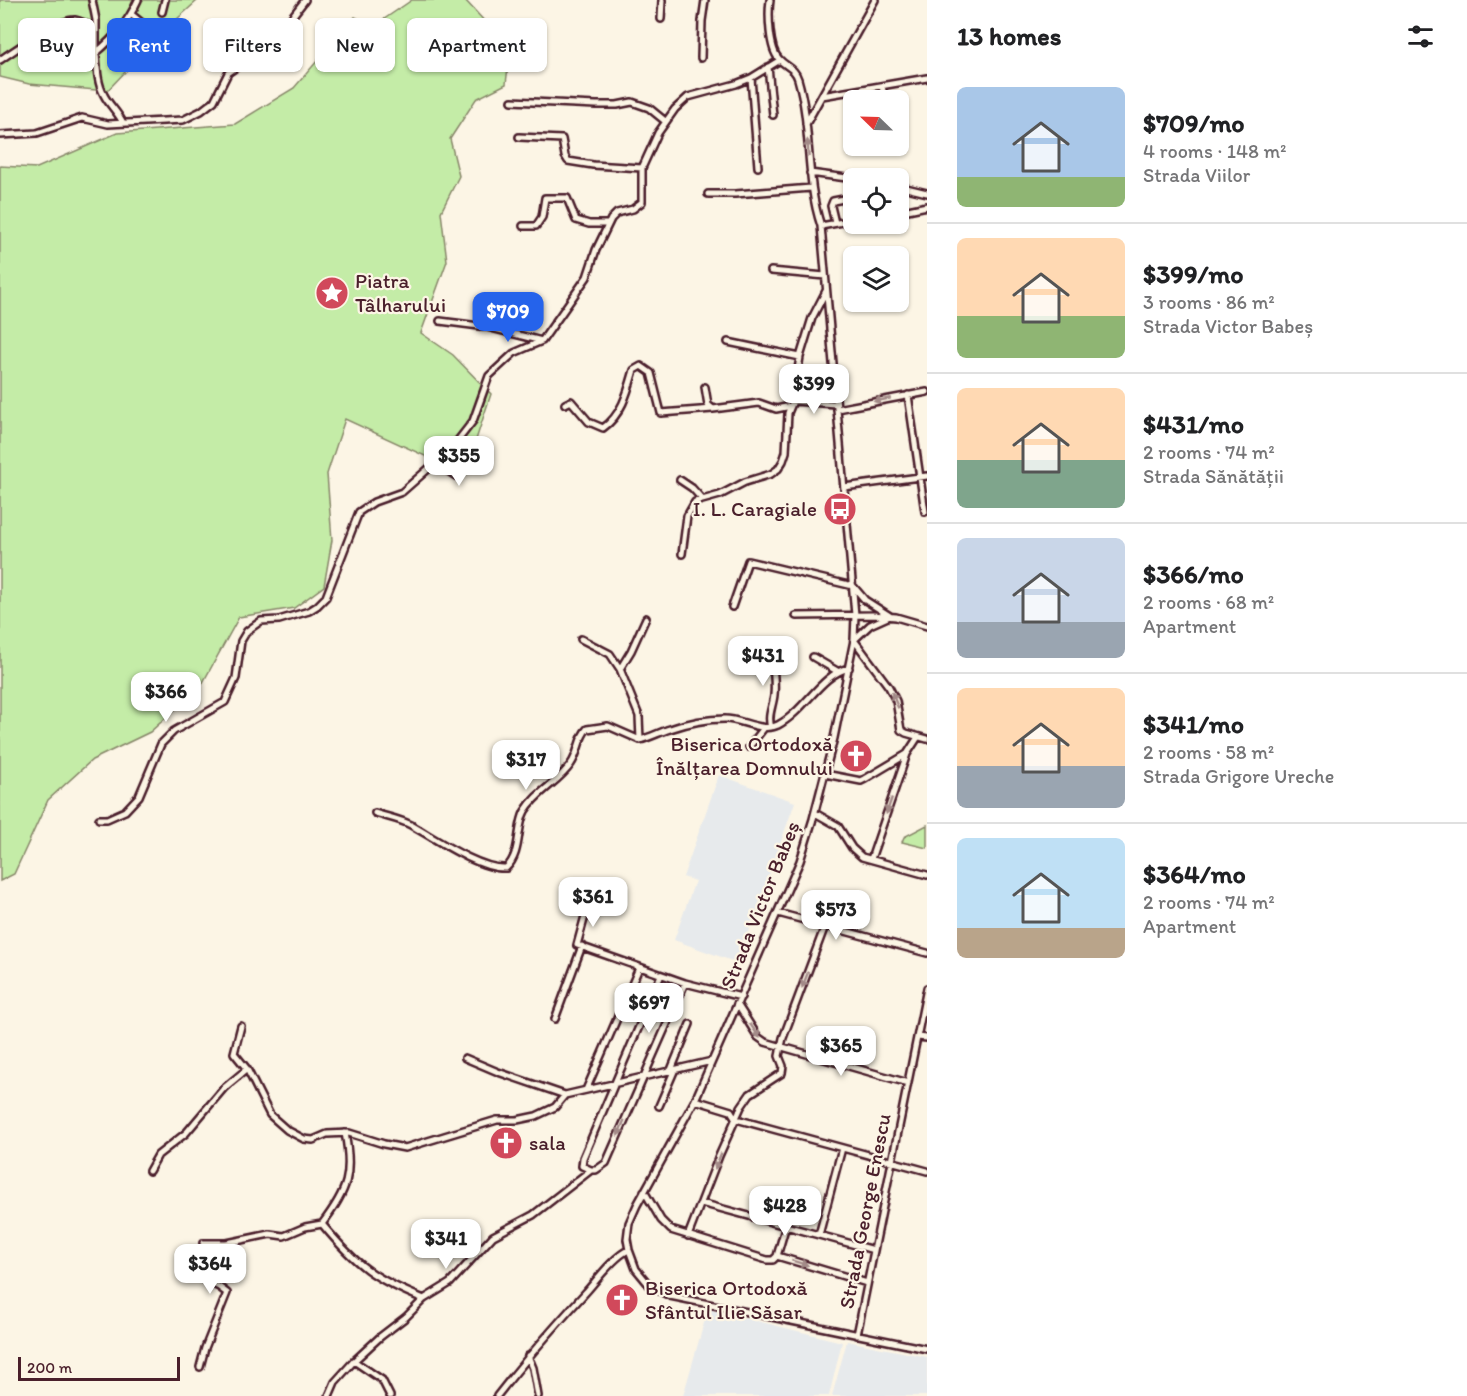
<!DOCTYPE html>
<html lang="en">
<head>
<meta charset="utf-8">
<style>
	body { margin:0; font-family:Itim,sans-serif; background:#f6f6f6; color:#202124; height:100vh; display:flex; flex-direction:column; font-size:22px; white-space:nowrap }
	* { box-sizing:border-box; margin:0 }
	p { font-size:20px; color:#757577 }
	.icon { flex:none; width:33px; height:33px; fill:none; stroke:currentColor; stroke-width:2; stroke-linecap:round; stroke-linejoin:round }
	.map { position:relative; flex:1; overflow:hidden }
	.sheet { display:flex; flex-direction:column; background:#fff; width:540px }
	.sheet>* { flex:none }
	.hud { position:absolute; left:18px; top:18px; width:570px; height:54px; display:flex; gap:12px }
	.needle { width:39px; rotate:293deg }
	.controls { position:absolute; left:843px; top:90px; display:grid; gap:12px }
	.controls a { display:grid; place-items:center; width:66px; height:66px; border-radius:9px; background:#fff; box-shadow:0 2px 4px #0004; font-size:30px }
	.scale { position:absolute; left:18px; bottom:15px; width:162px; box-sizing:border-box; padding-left:6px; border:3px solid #4a1f2b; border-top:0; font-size:16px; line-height:21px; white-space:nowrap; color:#4a1f2b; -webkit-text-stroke:4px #fcf5e5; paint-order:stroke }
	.price { position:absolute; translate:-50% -51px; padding:0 14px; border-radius:12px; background:#fff; color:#222; font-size:20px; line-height:39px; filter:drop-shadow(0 2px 3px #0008) }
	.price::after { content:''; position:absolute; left:50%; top:36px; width:18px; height:14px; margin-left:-9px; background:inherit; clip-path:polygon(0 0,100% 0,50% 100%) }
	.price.current { background:#2563eb; color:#fff }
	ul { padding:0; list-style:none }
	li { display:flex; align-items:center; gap:18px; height:150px; padding:0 30px }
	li+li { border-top:2px solid #e0e0e0 }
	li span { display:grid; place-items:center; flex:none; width:168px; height:120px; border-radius:9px; color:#555 }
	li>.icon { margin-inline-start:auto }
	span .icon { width:72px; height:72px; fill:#fffc; stroke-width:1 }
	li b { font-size:26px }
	h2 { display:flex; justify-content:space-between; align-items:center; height:72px; padding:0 30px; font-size:26px }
	.pill { padding:0 21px; border-radius:9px; background:#fff; box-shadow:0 2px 4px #0004; font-size:21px; line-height:54px }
	.pill.current { background:#2563eb; color:#fff }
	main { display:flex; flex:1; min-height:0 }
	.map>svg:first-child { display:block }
	.built { fill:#e7eaec }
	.green { fill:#c4eca7; stroke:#878669; stroke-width:1.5 }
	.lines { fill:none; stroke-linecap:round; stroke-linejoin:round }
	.minor-casing { stroke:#4a1f2b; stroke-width:10 }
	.minor { stroke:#fcf5e5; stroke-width:5 }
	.oneway { fill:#a38a88 }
	.labels { text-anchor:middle; stroke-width:4.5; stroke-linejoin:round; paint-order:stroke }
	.poi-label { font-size:21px; fill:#4a1f2b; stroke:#fcf5e5; text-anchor:start }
	.street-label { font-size:21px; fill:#4a1f2b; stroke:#fcf5e5 }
</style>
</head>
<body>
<main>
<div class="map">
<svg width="927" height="1396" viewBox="0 0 927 1396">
	<rect width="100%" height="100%" fill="#fcf5e5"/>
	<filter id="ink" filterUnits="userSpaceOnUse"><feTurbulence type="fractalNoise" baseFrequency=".0167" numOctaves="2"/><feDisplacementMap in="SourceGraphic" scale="12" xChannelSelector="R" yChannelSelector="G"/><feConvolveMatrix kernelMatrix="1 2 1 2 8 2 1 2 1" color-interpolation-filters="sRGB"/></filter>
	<g filter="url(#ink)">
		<path class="built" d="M719 775 795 802 738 963 674 940 695 881 683 877Z
			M708 1309 842 1342 829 1396H683Z
			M847 1341 927 1357V1396H832Z"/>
		<path class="green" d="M0 0H198L165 30 107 91 29 84 0 77Z
			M412 0H465L510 49 506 84 476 99 450 139 459 176 441 212 447 261 421 333 453 355 491 394 473 449 438 462 345 419 327 474 332 540 324 586 294 608 239 617 201 686 150 732 92 760 48 800 14 874 0 881V166L37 168 117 133 235 124 294 88 355 17 374 26Z
			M927 825V848L902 842 904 837Z"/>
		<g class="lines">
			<defs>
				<path id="minor" d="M92 0 96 20V53
					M770 0C768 14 769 49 779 59 786 67 795 68 798 79 812 127 805 178 821 226L855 615 854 640 834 738 813 819 800 861 695 1100 637 1205 629 1223 627 1239 629 1250 636 1269 650 1286 670 1296 927 1349
					M162 12 165 0
					M132 15 164 41 166 46 163 50
					M661 19 662 0
					M701 58 702 21 705 0
					M0 60C15 50 58 19 75 20 82 21 90 26 96 30
					M768 67 773 115
					M751 78 758 167
					M882 86 885 100
					M822 96 927 78
					M512 101 596 105H617L632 102 649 108 665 121
					M123 123C118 112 109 105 104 95 97 83 97 67 96 53 115 37 128 22 138 0
					M806 124 875 0
					M0 135 37 133 82 118 108 124 183 120 201 111 214 101 228 73 238 66 259 59 268 39 288 22 305 0
					M519 137 562 139 565 156 568 161 593 165 642 168
					M810 173 854 179
					M898 186 927 193
					M708 194H735L811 188
					M898 212 927 206
					M835 223 831 206 833 201 854 197
					M523 226H536L542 217 545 198H567L576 220 589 224H607
					M821 226 854 220
					M771 271 825 276
					M440 321 487 327 542 341
					M728 342 800 357
					M705 387 708 405 713 409 759 403 776 409 791 406
					M908 395 925 512
					M793 401 836 404
					M565 404 571 401 589 422 603 428C622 415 628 391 634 370L641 366 651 373 661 413 713 409
					M837 409 927 392
					M436 463 456 476 476 458
					M680 480 692 488 702 499
					M844 487 927 476
					M682 554 687 516 695 502 720 495 745 482 771 474 778 469 783 461 786 452 788 413 793 401 800 357 812 318 826 291
					M732 607 748 561 853 586 865 600 890 616 870 625 854 640 889 687 896 701 901 730 906 733 927 739
					M796 616 873 615 896 617 927 626
					M581 639 610 654 620 669 639 716 640 740
					M771 642C771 660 776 677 774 695 773 706 767 716 771 727
					M813 657 837 671
					M620 669 631 651 646 618
					M749 747 764 728
					M825 774 861 781 865 779 907 754 918 737
					M375 813C387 817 400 819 411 825 434 838 480 870 506 868 522 853 516 827 525 811 537 791 559 782 571 764 579 753 578 738 587 729L608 726 640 740C651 737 660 732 670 729 687 723 707 719 725 719 742 719 762 733 778 725 805 711 821 674 849 668
					M815 813 838 826 852 848 862 857 927 875
					M99 819H107L125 811 139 796 161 744 174 731 225 702 236 678 241 641 247 631 261 621 279 620 309 611 317 606 326 597 359 512 374 502 402 492 452 448 473 421 489 376 514 353 542 341 587 277 596 250 611 219 617 213 633 209 642 202V168L658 133 675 109 688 97 736 84 751 78 780 60
					M871 859 907 754
					M588 905 577 945 685 983 741 997
					M778 913 927 953
					M737 1004 758 1037 765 1042 908 1083
					M555 1019 582 946
					M241 1026 234 1053 247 1069 270 1115 287 1130 304 1139 313 1140 327 1134 349 1133 384 1144 405 1148 497 1120H517L536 1116 555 1107 565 1095 712 1061
					M917 1037 927 1038
					M465 1058 498 1072 565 1095
					M671 1070 690 1024
					M586 1090 639 968
					M695 1100 731 1111 736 1119 927 1171
					M659 1106 675 1069
					M345 1133C353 1174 348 1190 322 1224 356 1265 374 1279 424 1299
					M591 1170 582 1166 583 1158 661 975
					M149 1171 158 1155 186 1133 224 1088 247 1069
					M644 1191 661 1220 671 1230 767 1260H773L777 1256 867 1283
					M701 1203 874 1250
					M819 1235 842 1148
					M688 1236 719 1156 741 1107 750 1094 782 1073 783 1066 779 1056 783 1038 825 926
					M203 1243H227L270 1234 284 1236 305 1227 322 1224
					M777 1256 786 1225
					M857 1335 927 988
					M528 1356 533 1368 538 1396
					M354 1361 382 1380 390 1396
					M200 1367 205 1348 227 1293 219 1287 205 1280 214 1257 227 1243
					M329 1396 335 1382 354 1361 380 1337 406 1317 424 1299 450 1283 493 1236 533 1215 591 1170H596L606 1163 685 983
					M497 1396C525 1360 555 1326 586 1292 595 1282 616 1254 629 1250"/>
			</defs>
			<use href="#minor" class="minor-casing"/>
			<use href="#minor" class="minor"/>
		</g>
		<defs><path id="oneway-solid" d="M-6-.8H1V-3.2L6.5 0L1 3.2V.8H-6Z" transform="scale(1.5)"/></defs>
		<g class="oneway">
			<use href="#oneway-solid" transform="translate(808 148) rotate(-94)"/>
			<use href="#oneway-solid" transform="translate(882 400) rotate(169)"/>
			<use href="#oneway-solid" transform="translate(895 700) rotate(-112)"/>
			<use href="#oneway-solid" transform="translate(889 806) rotate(109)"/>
			<use href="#oneway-solid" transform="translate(805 980) rotate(111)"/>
			<use href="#oneway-solid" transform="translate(755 1031) rotate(55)"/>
			<use href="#oneway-solid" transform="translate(621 1128) rotate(113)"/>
			<use href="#oneway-solid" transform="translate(718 1161) rotate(112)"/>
			<use href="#oneway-solid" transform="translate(800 1263) rotate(17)"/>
		</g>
	</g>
	<defs>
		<symbol id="sight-disc" viewBox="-11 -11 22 22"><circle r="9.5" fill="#d1495b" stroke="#fcf5e5"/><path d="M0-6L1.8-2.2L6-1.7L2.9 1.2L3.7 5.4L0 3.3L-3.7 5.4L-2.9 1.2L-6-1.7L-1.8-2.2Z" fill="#fff"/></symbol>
		<symbol id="bus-disc" viewBox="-11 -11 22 22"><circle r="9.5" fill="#d1495b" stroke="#fcf5e5"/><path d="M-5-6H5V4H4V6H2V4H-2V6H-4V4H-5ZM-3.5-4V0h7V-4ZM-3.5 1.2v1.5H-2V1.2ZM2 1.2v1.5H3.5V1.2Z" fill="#fff"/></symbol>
		<symbol id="church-disc" viewBox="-11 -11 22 22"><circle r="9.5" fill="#d1495b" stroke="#fcf5e5"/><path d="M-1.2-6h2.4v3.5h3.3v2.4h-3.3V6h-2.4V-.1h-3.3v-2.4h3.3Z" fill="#fff"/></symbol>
	</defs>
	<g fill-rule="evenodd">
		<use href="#sight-disc" x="313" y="274" width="38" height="38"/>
		<use href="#bus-disc" x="821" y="490" width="38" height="38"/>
		<use href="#church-disc" x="837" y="737" width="38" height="38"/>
		<use href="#church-disc" x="487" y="1124" width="38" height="38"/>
		<use href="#church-disc" x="603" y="1281" width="38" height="38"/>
	</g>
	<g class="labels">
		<g class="poi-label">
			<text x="355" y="288">Piatra<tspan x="355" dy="24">Tâlharului</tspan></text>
			<text x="817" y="516" text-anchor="end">I. L. Caragiale</text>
			<text x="833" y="751" text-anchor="end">Biserica Ortodoxă<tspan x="833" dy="24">Înălțarea Domnului</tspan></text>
			<text x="529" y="1150">sala</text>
			<text x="645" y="1295">Biserica Ortodoxă<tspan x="645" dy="24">Sfântul Ilie Săsar</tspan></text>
		</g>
		<g class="street-label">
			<text transform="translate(760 905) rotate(-68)" y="7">Strada Victor Babeș</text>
			<text transform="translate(865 1211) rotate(-79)" y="7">Strada George Enescu</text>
		</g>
	</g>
</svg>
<div class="controls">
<a><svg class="needle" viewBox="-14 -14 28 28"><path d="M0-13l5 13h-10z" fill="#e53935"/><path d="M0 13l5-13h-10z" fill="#757577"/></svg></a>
<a><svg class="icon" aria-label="locate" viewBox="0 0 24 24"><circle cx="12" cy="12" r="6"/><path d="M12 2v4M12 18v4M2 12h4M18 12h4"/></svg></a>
<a><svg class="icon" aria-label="layers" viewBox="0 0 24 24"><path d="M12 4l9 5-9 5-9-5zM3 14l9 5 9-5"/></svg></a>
</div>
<div class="scale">200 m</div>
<b class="price current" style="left:508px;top:343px">$709</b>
<b class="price" style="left:814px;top:415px">$399</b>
<b class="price" style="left:459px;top:487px">$355</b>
<b class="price" style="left:763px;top:687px">$431</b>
<b class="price" style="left:166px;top:723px">$366</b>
<b class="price" style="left:526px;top:791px">$317</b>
<b class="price" style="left:593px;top:928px">$361</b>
<b class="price" style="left:836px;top:941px">$573</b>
<b class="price" style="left:649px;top:1034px">$697</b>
<b class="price" style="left:841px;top:1077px">$365</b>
<b class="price" style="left:785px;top:1237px">$428</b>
<b class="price" style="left:446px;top:1270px">$341</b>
<b class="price" style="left:210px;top:1295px">$364</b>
<div class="hud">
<a class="pill">Buy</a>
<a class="pill current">Rent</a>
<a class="pill">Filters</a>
<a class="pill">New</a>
<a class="pill">Apartment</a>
</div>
</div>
<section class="sheet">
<h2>13 homes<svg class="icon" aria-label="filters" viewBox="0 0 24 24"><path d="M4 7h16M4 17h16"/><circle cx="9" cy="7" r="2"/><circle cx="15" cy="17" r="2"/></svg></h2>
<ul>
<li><span style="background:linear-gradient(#a9c7e8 75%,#8fb573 0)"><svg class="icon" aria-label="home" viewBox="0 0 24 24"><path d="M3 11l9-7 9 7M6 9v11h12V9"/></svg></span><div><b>$709/mo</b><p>4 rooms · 148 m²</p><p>Strada Viilor</p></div></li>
<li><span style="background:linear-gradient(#ffd9b3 65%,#8fb573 0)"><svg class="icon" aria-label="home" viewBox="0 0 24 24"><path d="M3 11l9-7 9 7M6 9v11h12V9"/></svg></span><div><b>$399/mo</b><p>3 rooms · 86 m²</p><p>Strada Victor Babeș</p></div></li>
<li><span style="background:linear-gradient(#ffd9b3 60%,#7fa58c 0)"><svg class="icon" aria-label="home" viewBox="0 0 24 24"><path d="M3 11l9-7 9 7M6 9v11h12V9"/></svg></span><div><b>$431/mo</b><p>2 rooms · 74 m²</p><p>Strada Sănătății</p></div></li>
<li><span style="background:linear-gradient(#c9d6e8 70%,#9aa5b1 0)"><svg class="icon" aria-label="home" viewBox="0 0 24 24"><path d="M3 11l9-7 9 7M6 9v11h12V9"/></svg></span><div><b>$366/mo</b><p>2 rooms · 68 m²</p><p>Apartment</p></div></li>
<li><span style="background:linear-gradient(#ffd9b3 65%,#9aa5b1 0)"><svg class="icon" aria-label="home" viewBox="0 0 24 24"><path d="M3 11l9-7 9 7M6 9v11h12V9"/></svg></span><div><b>$341/mo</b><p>2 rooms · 58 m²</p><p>Strada Grigore Ureche</p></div></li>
<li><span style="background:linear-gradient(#bfe0f5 75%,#b9a48a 0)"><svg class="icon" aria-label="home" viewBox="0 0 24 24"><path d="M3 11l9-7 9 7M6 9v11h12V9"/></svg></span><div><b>$364/mo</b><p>2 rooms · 74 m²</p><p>Apartment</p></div></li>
</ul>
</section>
</main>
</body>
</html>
